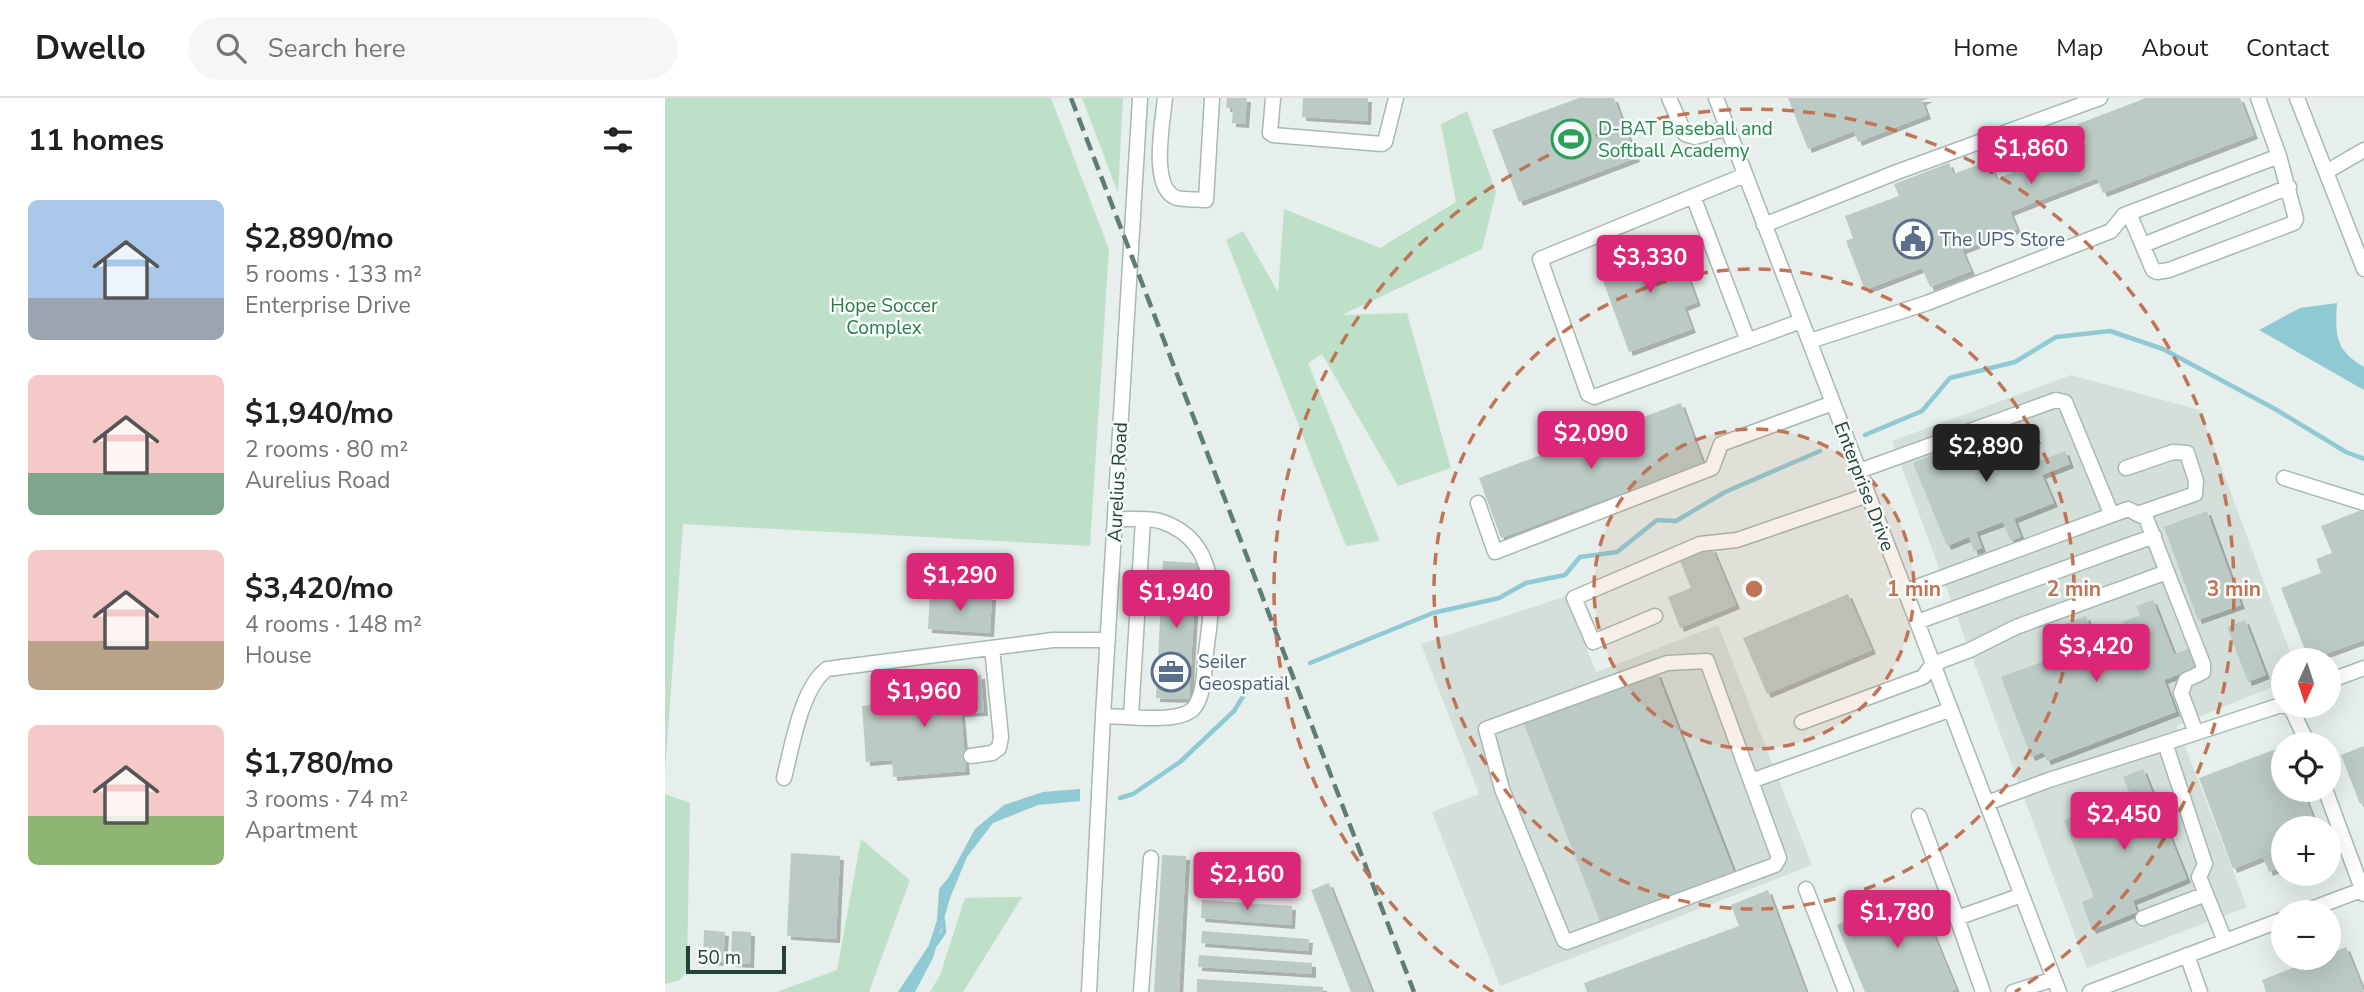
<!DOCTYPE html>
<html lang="en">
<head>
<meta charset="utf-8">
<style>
	body { margin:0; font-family:"Nunito Sans",sans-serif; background:#f6f6f6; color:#202124; height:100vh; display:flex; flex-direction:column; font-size:26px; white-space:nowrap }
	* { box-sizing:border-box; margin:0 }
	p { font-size:23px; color:#757577 }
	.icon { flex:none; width:38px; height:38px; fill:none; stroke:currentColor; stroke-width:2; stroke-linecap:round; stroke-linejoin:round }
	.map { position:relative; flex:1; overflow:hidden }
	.panel { display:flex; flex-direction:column; background:#fff; width:665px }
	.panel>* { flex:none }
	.needle { width:46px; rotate:183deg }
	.controls { position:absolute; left:1606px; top:550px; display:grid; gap:14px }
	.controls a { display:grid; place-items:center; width:70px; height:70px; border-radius:50%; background:#fff; box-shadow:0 7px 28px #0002; font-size:35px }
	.scale { position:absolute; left:21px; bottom:18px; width:100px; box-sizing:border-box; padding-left:7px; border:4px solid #24423a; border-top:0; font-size:19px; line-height:24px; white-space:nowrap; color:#24423a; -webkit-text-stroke:5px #f7fbf9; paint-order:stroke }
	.price { position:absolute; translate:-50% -60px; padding:0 16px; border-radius:7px; background:#db2777; color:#fff; font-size:23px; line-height:46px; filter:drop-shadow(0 2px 4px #0008) }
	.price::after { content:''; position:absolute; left:50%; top:42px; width:21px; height:16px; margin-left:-10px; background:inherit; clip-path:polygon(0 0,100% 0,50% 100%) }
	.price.current { background:#222; color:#fff }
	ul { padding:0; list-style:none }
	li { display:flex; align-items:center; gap:21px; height:175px; padding:0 28px }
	li span { display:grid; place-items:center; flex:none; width:196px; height:140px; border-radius:10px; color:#555 }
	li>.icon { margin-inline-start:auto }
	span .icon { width:84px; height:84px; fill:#fffc; stroke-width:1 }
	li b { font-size:30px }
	h2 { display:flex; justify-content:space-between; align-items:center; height:84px; padding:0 28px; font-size:30px }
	header { display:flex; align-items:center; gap:42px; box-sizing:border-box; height:98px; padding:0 35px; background:#fff; border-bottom:2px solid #e0e0e0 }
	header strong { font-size:33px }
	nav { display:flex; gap:38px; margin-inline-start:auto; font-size:24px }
	.search { width:490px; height:63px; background:#f6f6f6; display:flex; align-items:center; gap:18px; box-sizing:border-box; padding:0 24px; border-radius:38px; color:#757577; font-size:26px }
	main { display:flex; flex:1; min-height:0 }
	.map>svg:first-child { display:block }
	.built { fill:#d4dfda }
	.green { fill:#bfe0c8 }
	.water { fill:#8ec9d4 }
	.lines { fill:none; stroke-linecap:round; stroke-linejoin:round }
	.stream { stroke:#8ec9d4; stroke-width:4.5 }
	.building { fill:#bbcac4; filter:url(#shadow) }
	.minor-casing { stroke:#a8b8b2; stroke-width:17 }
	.minor { stroke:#fff; stroke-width:14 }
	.rail { stroke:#5f7d75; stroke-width:4.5; stroke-dasharray:14 7; stroke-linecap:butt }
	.ring { fill:none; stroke:#c07456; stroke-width:3.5; stroke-dasharray:12 9 }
	.labels { text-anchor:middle; stroke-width:5; stroke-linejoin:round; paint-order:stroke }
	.leisure-label { font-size:19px; fill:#27864d; stroke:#f7fbf9; text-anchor:start }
	.service-label { font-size:19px; fill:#4e5e75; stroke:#f7fbf9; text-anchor:start }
	.park-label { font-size:19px; fill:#2d7a4b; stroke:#f7fbf9 }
	.street-label { font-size:19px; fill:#24423a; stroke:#f7fbf9 }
	.centre { fill:#c07456; stroke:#f7fbf9; stroke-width:3.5 }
	.ring-label { font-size:21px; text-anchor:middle; font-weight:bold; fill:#c07456; stroke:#f7fbf9; stroke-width:5; stroke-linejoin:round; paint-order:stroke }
</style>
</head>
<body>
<header>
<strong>Dwello</strong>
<div class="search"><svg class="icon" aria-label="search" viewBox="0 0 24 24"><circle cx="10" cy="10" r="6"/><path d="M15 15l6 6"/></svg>Search here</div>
<nav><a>Home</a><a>Map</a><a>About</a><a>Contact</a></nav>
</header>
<main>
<section class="panel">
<h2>11 homes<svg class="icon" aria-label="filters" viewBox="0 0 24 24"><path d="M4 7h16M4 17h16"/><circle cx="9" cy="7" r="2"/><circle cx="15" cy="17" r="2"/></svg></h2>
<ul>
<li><span style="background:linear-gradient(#a9c7e8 70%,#9aa5b1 0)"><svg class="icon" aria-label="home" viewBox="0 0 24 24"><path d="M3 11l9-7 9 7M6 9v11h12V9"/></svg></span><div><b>$2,890/mo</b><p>5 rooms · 133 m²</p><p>Enterprise Drive</p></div></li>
<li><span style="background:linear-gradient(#f6c9c9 70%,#7fa58c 0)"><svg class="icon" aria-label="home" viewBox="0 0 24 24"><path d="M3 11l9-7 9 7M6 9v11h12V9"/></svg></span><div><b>$1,940/mo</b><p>2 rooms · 80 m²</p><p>Aurelius Road</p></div></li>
<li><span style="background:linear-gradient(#f6c9c9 65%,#b9a48a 0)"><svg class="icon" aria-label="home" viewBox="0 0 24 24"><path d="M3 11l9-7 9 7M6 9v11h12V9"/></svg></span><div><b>$3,420/mo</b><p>4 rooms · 148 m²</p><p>House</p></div></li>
<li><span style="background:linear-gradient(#f6c9c9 65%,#8fb573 0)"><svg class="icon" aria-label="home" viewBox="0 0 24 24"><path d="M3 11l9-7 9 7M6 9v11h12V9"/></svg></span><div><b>$1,780/mo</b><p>3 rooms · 74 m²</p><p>Apartment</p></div></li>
</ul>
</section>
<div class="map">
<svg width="1699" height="894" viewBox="0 0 1699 894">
	<defs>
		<filter id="shadow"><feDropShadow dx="4" dy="4" stdDeviation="0" flood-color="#0004"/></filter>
	</defs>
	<rect width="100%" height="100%" fill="#e6efeb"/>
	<path class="built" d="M1406 277 1535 312 1628 562H1619V584L1512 628 1582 809 1422 870 1227 343Z
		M901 498 931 574 1053 527 1147 767 835 888 767 714 814 696 756 546Z"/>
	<path class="green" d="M0 0H386L444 151 425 448 18 426 0 674Z
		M417 0H458L453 95Z
		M802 13 831 94 817 151 677 217 742 215 786 370 733 388 657 256 643 265 715 443 681 448 561 142 578 133 613 194 619 111 715 150 791 104 776 26Z
		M0 696 25 705 22 872 15 882 0 886Z
		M196 741 245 782 204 894H111L172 872Z
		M357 799 298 894H265L275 877 300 800Z"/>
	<path class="water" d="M1672 205C1670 237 1670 252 1699 269V292L1594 232 1635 210Z
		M415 691V703L373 707 328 725 302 759 285 800 268 860 250 894H233L264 847 272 822 274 791 284 779 310 731 339 707 378 694Z"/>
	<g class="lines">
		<path class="stream" d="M1200 337 1257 313 1285 280 1350 264 1391 239 1445 233 1498 251 1610 311 1681 354 1699 361
			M645 565 768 515 834 500 861 485 900 477 915 459 952 454 992 422 1011 423 1060 394 1155 353
			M455 700 468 696 515 664 569 613 585 587 605 580
			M271 846 279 834 278 822"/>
	</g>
	<path class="building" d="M562 0H582L580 26 567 25 568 10H561Z
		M638 0H703L702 23 637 19Z
		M914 0H949L971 60 854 104 827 32Z
		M1123 0H1264L1257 3 1262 17 1193 44 1189 33 1143 51Z
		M1481 0H1575L1589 37 1438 95 1432 80 1345 114 1352 131 1297 152 1306 173 1265 189 1257 170 1200 192 1181 143 1188 140 1180 118 1234 98 1229 86 1284 65 1288 76 1324 63 1331 81 1421 46 1413 26Z
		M1009 141 1032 204 1019 209 1027 231 964 254 933 169Z
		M1016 305 1038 365 836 440 814 380Z
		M1356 325 1372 364 1400 353 1405 366 1377 377 1389 405 1349 421 1356 439 1346 443 1338 424 1311 434 1317 450 1309 453 1304 439 1282 448 1248 365 1342 327 1344 330Z
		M1699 411V542L1644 562 1616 490 1656 475 1651 461 1667 455 1656 428Z
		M1542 413 1576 507 1533 522 1499 429Z
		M1047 450 1071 507 1015 530 1003 499 1026 490 1015 463Z
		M498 463 532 465 524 601 491 600Z
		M265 495 327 498 325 535 263 531Z
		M1183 496 1207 552 1102 596 1078 540Z
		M1488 502 1509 556 1525 550 1533 569 1499 582 1511 614 1382 663 1378 654 1366 659 1336 579 1393 558 1383 532 1421 518 1427 535 1434 532 1437 539 1460 530 1458 524 1475 517 1471 508Z
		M1580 522 1601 577 1583 584 1562 529Z
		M992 575 1069 774 936 826 859 626Z
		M316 577 319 614 296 615 301 673 228 679 227 662 201 664 197 608 272 602 270 581Z
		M1619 648V691H1637L1652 730H1619V768L1604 774 1598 759 1568 771 1534 680Z
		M1699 648V705L1695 706 1676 657Z
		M1478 671 1522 781 1468 803 1472 814 1427 832 1417 804 1429 799 1399 722 1465 696 1458 679Z
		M126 755 175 758 171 841 122 838Z
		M497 757 521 758 514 894H489Z
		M540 775 620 779 619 793 539 788Z
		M664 785 707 894H686L646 792Z
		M1103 792 1141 894H922L919 885 1074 828 1066 807Z
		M1251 794 1291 891 1283 894H1200L1172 827Z
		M537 802 627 808 626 827 536 820Z
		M39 832 60 834 58 864 38 863Z
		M67 833 86 834 85 866 66 865Z
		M537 833 644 841 643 853 536 845Z
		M1681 849 1699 894H1601L1597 882 1655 859H1664V856Z
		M534 857 647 865V876L533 869Z
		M532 881 658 889V894H532Z"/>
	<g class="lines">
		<defs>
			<path id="minor" d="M500 0C498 23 484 91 512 100 521 102 532 101 541 102L547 0
				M608 0 605 35 608 37 717 46 720 44 731 0
				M1004 0 1020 36 1030 39 1062 30
				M1051 0 1394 894
				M1632 0 1699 171
				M1661 74 1699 52
				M1080 77 875 161 923 296 929 299 1136 223
				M1028 98 1083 243
				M1464 115 1488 172 1492 174 1504 172 1629 125 1631 121 1614 58
				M1099 127 1232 74 1435 0
				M1478 147 1624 89
				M1145 243 1262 205 1446 133 1459 117 1614 58 1593 0
				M1461 370 1508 354 1522 355 1531 383 1530 396 1472 416
				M1194 373 1391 302 1400 304 1446 415
				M1619 380 1699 405
				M813 405 830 454 1047 370 1056 346 1168 305
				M1241 493 1463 411 1481 420 1502 474
				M990 518 928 544 909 500 1035 446 1072 442 1203 397
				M1252 524 1489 438
				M1042 563 1114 760 1110 767 902 844 899 842 837 691 821 631 1002 565Z
				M1664 583 1699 570
				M438 618C459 618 513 626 528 611 540 598 539 570 541 554 548 505 556 445 498 424 485 419 464 422 450 421
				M466 618 478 422
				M1137 624 1258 579 1268 566 1305 552 1351 529 1502 474 1538 566V574L1521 582 1516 595 1531 635
				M1500 645 1616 607 1626 610 1643 646
				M306 658 327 655 334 650 336 639 327 550
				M119 680C127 649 136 590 162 571L388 542H443
				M1086 683 1284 612
				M1660 691 1699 796
				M1322 705 1384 682 1500 645 1540 766 1534 779 1560 843
				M1254 718 1292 820
				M1141 791 1181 894
				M1638 814 1699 791
				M1478 820 1541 796
				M1522 857 1535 894
				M424 894 438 618 475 0
				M476 894 486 760
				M1318 894 1292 820 1357 797
				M1348 894 1389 881
				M1425 894 1619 821"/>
		</defs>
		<use href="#minor" class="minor-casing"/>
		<use href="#minor" class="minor"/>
		<path class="rail" d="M406 0 749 894"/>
	</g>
	<circle cx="1089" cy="491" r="160" fill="#c07456" fill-opacity=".12"/>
	<g class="ring">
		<circle cx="1089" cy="491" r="160"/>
		<circle cx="1089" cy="491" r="320"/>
		<path d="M828 894A480 480 0 1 1 1350 894"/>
	</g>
	<defs>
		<symbol id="stadium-ring" viewBox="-11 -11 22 22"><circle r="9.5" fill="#f7fbf9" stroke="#2e9e5b" stroke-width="1.5"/><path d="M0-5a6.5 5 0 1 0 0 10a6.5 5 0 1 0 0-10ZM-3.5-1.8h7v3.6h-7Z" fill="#2e9e5b"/></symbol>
		<symbol id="civic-ring" viewBox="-11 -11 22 22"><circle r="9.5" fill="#f7fbf9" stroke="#5c6f8a" stroke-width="1.5"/><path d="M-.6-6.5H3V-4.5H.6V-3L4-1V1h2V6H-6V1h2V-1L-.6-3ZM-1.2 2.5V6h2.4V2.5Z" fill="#5c6f8a"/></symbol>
		<symbol id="office-ring" viewBox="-11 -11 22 22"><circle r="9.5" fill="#f7fbf9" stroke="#5c6f8a" stroke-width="1.5"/><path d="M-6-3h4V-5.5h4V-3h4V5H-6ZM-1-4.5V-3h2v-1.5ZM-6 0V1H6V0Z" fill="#5c6f8a"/></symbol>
	</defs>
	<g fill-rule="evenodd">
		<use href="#stadium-ring" x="884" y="19" width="44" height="44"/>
		<use href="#civic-ring" x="1226" y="119" width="44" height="44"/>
		<use href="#office-ring" x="484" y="552" width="44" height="44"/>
	</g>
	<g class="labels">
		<g class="leisure-label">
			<text x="933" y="37">D-BAT Baseball and<tspan x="933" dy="22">Softball Academy</tspan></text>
		</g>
		<g class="service-label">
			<text x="1275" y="148">The UPS Store</text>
			<text x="533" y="570">Seiler<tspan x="533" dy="22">Geospatial</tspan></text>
		</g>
		<g class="park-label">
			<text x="219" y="214">Hope Soccer<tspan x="219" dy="22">Complex</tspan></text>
		</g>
		<g class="street-label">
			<text transform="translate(452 384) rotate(-87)" y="7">Aurelius Road</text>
			<text transform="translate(1200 388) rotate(69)" y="7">Enterprise Drive</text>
		</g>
	</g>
	<circle cx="1089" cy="491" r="10" class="centre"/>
	<g class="ring-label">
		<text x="1249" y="498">1 min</text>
		<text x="1409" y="498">2 min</text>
		<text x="1569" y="498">3 min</text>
	</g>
</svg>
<div class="controls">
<a><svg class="needle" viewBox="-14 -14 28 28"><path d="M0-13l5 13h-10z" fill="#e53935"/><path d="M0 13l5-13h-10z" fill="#757577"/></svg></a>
<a><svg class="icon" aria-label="locate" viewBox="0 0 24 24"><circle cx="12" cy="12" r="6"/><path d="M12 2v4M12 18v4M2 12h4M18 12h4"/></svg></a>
<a>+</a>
<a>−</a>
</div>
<div class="scale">50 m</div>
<b class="price" style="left:1366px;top:88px">$1,860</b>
<b class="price" style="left:985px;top:197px">$3,330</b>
<b class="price" style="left:926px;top:373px">$2,090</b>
<b class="price current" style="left:1321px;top:386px">$2,890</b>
<b class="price" style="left:295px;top:515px">$1,290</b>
<b class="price" style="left:511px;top:532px">$1,940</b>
<b class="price" style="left:1431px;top:586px">$3,420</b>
<b class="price" style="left:259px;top:631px">$1,960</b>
<b class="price" style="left:1459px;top:754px">$2,450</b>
<b class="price" style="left:582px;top:814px">$2,160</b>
<b class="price" style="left:1232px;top:852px">$1,780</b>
</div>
</main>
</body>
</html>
